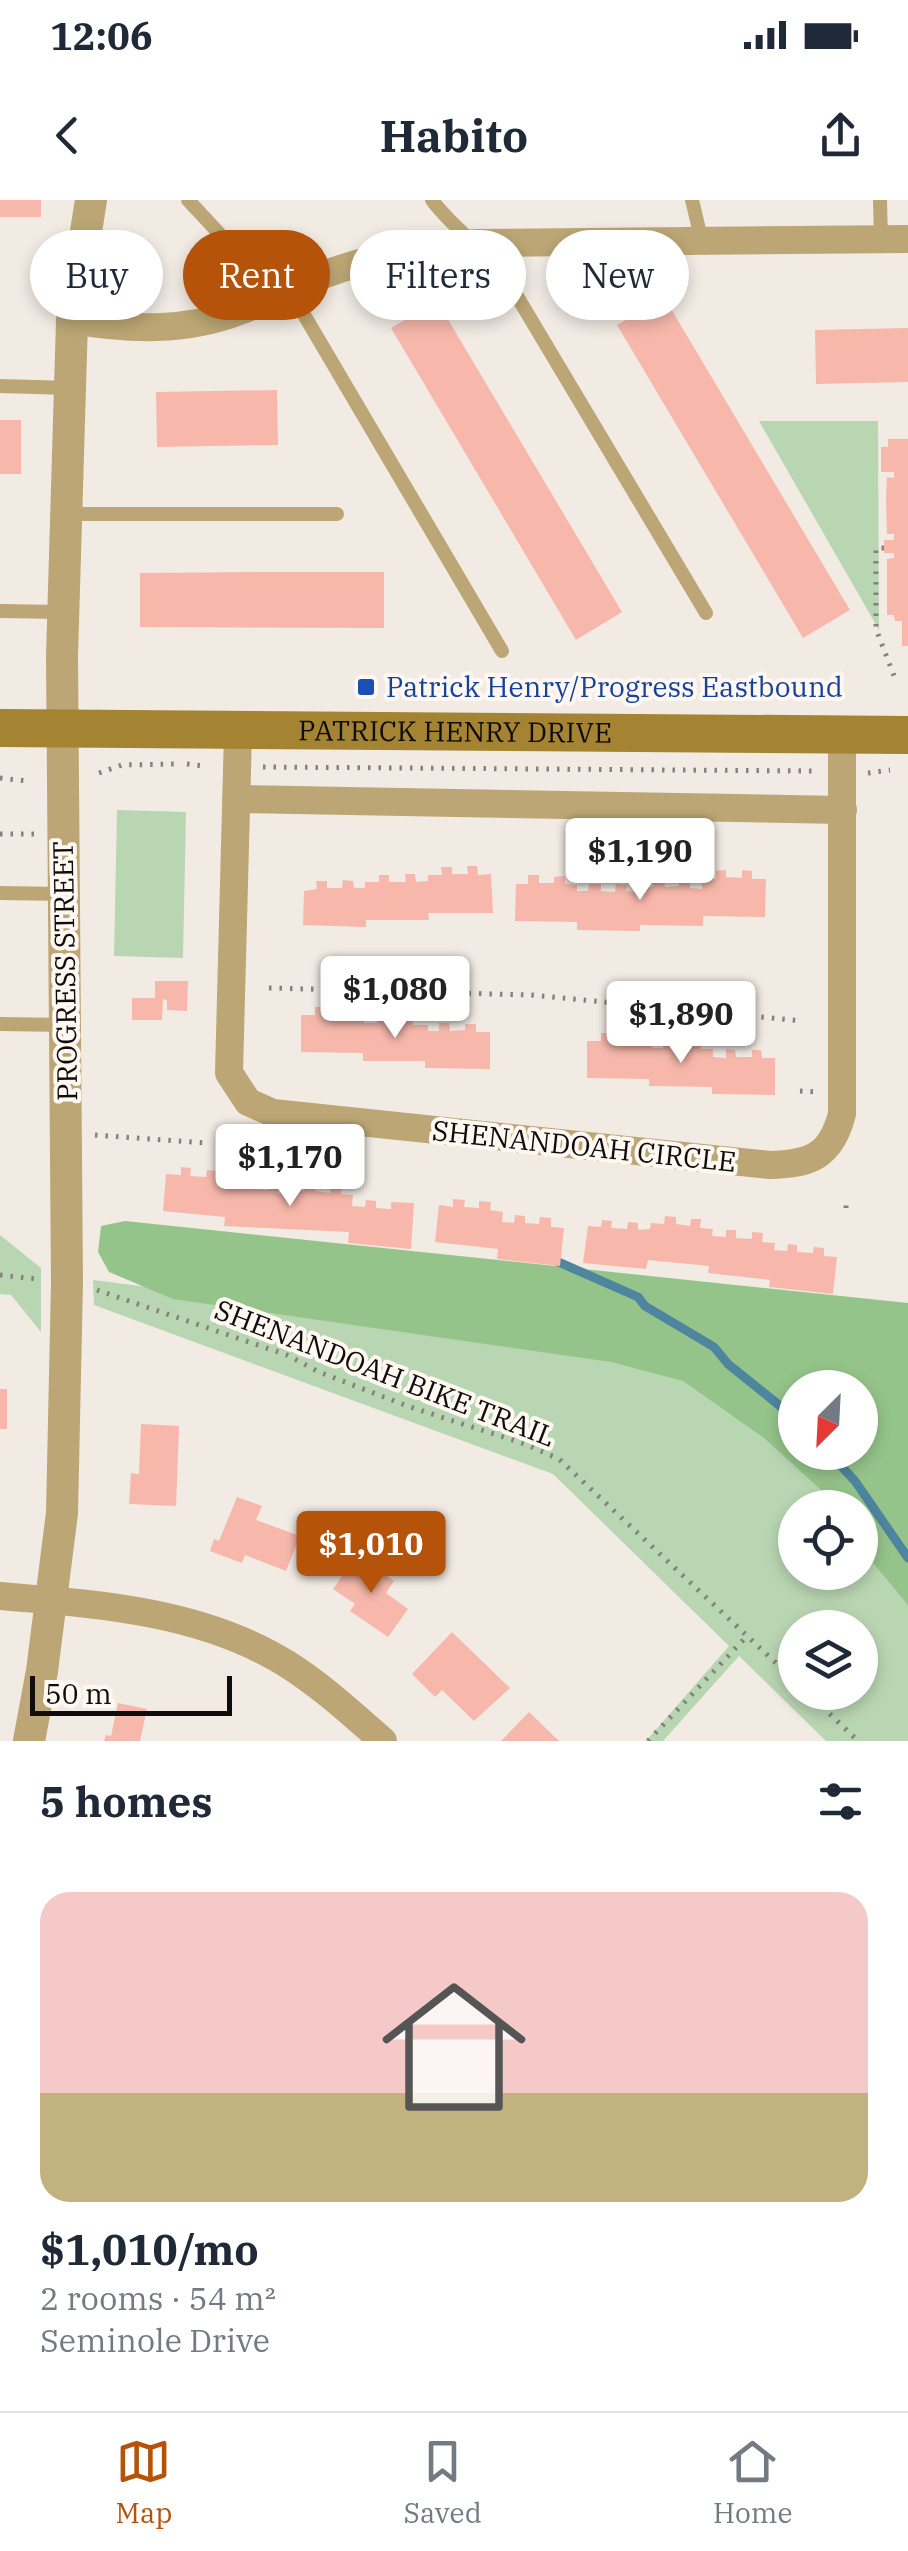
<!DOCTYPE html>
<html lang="en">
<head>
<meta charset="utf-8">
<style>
	body { margin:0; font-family:"IBM Plex Serif",serif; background:#f2f2f3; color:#1f2937; height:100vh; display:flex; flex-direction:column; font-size:38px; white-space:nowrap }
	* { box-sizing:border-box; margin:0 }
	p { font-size:32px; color:#747a83 }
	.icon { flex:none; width:55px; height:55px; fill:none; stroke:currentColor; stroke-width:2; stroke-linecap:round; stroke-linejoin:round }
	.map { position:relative; height:1541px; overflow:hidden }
	.panel { display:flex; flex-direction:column; background:#fff; flex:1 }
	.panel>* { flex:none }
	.top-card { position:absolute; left:30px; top:30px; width:850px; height:90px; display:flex; gap:20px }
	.needle { width:65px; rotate:204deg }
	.fabs { position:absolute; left:778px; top:1170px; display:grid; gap:20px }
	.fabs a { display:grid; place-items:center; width:100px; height:100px; border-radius:50%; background:#fff; box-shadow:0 5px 15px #0003; font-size:50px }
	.scale { position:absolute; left:30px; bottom:25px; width:202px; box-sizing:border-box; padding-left:10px; border:5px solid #0f0d0b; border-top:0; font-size:28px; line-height:35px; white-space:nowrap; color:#0f0d0b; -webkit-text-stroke:8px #fff8f2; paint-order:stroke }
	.price { position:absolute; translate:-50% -85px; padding:0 22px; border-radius:10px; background:#fff; color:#222; font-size:32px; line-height:65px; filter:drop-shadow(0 2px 5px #0008) }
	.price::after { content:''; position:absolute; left:50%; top:60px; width:30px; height:22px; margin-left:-15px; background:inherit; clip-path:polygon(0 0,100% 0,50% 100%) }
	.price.on { background:#b45309; color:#fff }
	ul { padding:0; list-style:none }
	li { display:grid; align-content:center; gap:20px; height:530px; padding:0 40px }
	li span { display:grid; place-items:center; height:310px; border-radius:30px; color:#555 }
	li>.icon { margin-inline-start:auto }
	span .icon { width:180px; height:180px; fill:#fffc; stroke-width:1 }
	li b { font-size:42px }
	h2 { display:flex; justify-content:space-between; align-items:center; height:120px; padding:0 40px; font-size:42px }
	.chip { padding:0 35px; border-radius:45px; background:#fff; box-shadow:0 5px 15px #0003; font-size:35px; line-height:90px }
	.chip.on { background:#b45309; color:#fff }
	.status { display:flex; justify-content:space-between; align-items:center; height:70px; padding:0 50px; background:#fff; direction:ltr }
	.status svg { height:28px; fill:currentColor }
	header { display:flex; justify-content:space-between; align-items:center; height:130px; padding:0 40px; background:#fff; font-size:45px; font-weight:700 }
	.tab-bar { display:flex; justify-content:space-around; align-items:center; height:140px; border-top:2px solid #e0e1e3; background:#fff; font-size:28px; color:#747a83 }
	.tab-bar a { display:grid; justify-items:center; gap:5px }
	.tab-bar .on { color:#b45309 }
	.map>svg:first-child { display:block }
	.green { fill:#b9d6b2; fill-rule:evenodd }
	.forest { fill:#95c48a; fill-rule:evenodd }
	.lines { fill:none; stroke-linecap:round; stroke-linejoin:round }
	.stream { stroke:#4e859f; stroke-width:9 }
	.building { fill:#f7b8ab }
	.path { stroke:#85817c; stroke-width:5; stroke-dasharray:2.5 8; stroke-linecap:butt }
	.service { stroke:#bca675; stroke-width:14 }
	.minor { stroke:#bca675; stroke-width:28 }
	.tertiary { stroke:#bca675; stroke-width:32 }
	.secondary { stroke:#a48332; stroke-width:38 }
	.transit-dot { fill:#1a4fb4; stroke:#fff8f2; stroke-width:4 }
	.labels { text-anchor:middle; stroke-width:8; stroke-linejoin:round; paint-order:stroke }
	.transit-label { font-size:28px; fill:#164399; stroke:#fff8f2; text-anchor:start }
	.street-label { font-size:28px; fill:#0f0d0b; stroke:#fff8f2 }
</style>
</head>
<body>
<div class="status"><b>12:06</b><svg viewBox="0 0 49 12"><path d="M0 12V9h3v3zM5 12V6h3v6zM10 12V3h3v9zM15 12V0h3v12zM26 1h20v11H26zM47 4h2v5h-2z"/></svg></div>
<header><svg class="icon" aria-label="back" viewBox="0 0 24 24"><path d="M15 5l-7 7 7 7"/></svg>Habito<svg class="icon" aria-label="share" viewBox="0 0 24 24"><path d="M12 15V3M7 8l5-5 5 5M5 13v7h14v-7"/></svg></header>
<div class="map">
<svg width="908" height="1541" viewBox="0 0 908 1541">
	<rect width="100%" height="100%" fill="#f2ebe4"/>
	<path class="green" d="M759 221H878L879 430Z
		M117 610 186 612 183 758 114 756Z
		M0 1035 41 1068V1132L11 1095 0 1094Z
		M93 1080 908 1184V1541H826L739 1456 663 1541H646L729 1446 553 1274 94 1105ZM795 1188H860V1252H795ZM795 1308H860V1372H795ZM795 1428H860V1492H795Z"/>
	<path class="forest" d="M125 1021 908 1103V1405L860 1347V1308L833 1307 820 1289 764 1238 683 1181 611 1162 173 1099 109 1072 98 1052 101 1026ZM795 1188H860V1252H795Z"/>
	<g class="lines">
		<path class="stream" d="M554 1060 638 1097 645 1106 714 1147 728 1164 795 1218
			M828 1252 855 1281 908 1358"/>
	</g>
	<path class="building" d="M0 0H41V17H0Z
		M664 97 850 410 803 438 617 125Z
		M437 101 622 412 576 440 391 128Z
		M908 128V182L816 184 815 130Z
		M277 190 278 245 157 247 156 192Z
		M0 220H21V274H0Z
		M888 239H908V446H902V421H895L894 415H887V359L894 358V353H884V340H894V334H887L886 298 887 277 894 278V272H881V247H888Z
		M263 372H384V428L140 427V373Z
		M467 666H477L478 675 491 674 493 713H428L429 720H366V727L303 725 304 691 317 689 316 681H327V688H342L343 680 353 681 354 688H365V682H379V675H389V682H406L405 674H415L416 682 428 681V675H442L441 667H452V674H468Z
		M726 670V677L742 678V670L752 671V679H766L765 717 703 716V726L640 725V731L577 730V722L515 721 516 684H528V675H539V683H554V677L565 676V684L577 685V691H588L589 684H601V691L615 692 616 684 627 685 626 691 640 692V688L653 687V680L664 679 665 687 679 686V680H690V688L702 689V679H716V671Z
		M155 781H188L187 811 167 810V800L163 799 162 820H132V798H155Z
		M315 807H325V815H341V807H352V815L364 816V823H377V815H387V823L403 822V816H413V825H428V831H439V823H449L450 831 465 830V824H476V832H490V869L425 868V861H363V853L301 852V815H315Z
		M601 833H611V840H627V833H637L638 841H651L652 848H663V840H674L675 848H690L689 840 701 841V849H713V857L726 858V849L735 850 736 857H752V850H761L762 858H775V895L712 894V887L649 886V879L587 878V841H601Z
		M181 967 191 968 190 976 206 977 207 970 217 971V979L229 980V987L242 988 243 981 253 982 252 989 268 990V984L278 985V993L290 994 291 990 304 991 305 983 316 984 315 991 330 993 331 986H342L341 994 353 995 352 1006 365 1007 366 1000 376 1001V1008L391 1009V1002L414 1003 411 1049 348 1043 349 1032 224 1026 225 1017 163 1011 166 974 181 975Z
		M453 999 465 1000 464 1007 479 1008V1001L491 1002 490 1010 503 1012 502 1022 514 1023 515 1015 525 1016V1023L539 1024 540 1017 551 1018V1027L564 1028 560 1066 497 1059 498 1049 435 1042 439 1005 453 1007Z
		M665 1016 676 1017V1024L690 1026 691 1019H701L700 1028 713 1029 712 1036 726 1037V1030H736V1038L752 1039V1032L763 1033 762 1042 775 1043 774 1050 787 1051 788 1044 797 1045V1052L813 1053 814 1047 824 1048V1056L837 1057 833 1094 769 1087 770 1080 708 1073 709 1066 648 1060 646 1069 583 1063 588 1026 601 1027 602 1020 612 1021 611 1028 627 1029 628 1022 638 1023V1030L650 1029 651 1023 664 1024Z
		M0 1189H7V1229H0Z
		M141 1224 179 1226 176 1306 129 1304 131 1273 139 1274Z
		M237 1297 262 1306 256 1320 300 1336 286 1371 245 1355 242 1363 210 1351 214 1339 219 1341Z
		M357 1355 394 1381 386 1393 408 1409 388 1437 350 1411 355 1404 333 1389Z
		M452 1432 510 1488 474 1521 442 1490 435 1497 412 1474Z
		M118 1503 147 1509 140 1541H104L106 1535 111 1536Z
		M529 1512 559 1541H501Z"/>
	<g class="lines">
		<path class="path" d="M884 348H876V429L896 481
			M187 564 204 566
			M263 567 817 571
			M99 573 122 565 176 564
			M868 573 890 570
			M0 578 27 581
			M0 634H35
			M269 788 531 795 802 821
			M800 891 817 892
			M95 935 207 943
			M846 1008V1004
			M0 1075 37 1079
			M97 1090 287 1155 319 1172 410 1207 525 1244 559 1259 795 1481
			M807 1492 858 1541
			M648 1541 747 1436"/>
		<path class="service" d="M188 0 256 73 303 113 502 451
			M432 0C452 27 480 46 502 71L706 413
			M692 0 702 42
			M880 0 881 39
			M0 186 69 188
			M66 314H337
			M0 411 63 412
			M0 693 64 694
			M0 824 65 825"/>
		<path class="minor" d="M72 120C129 130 185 132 240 111 274 98 306 80 340 69 385 54 430 47 477 43L908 39
			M238 532 229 873 248 902 273 913 770 965C811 964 831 956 842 914V536
			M236 599 843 610
			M0 1396C98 1404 202 1411 287 1464 322 1486 352 1514 383 1541"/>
		<path class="tertiary" d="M29 1541 42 1471 62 1313 67 1083 62 456 72 120 91 0"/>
		<path class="secondary" id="s1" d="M0 528 908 535"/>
	</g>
	<rect class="transit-dot" x="356" y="477" width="20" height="20" rx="5"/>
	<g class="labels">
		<g class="transit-label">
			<text x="386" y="497">Patrick Henry/Progress Eastbound</text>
		</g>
		<g class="street-label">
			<text dy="10" stroke="none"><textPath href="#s1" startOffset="455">PATRICK HENRY DRIVE</textPath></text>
			<text transform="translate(65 771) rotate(-91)" y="10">PROGRESS STREET</text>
			<text transform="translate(584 946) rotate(6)" y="10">SHENANDOAH CIRCLE</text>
			<text transform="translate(385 1173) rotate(21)" y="10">SHENANDOAH BIKE TRAIL</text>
		</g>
	</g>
</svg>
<div class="fabs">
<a><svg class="needle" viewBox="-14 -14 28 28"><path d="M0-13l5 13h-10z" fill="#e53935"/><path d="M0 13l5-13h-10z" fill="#747a83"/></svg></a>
<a><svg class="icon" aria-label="locate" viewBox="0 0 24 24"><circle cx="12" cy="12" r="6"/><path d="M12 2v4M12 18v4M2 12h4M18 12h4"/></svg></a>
<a><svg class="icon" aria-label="layers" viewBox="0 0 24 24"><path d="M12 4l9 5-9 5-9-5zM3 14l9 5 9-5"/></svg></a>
</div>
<div class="scale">50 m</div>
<b class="price" style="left:640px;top:703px">$1,190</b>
<b class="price" style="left:395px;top:841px">$1,080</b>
<b class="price" style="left:681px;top:866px">$1,890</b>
<b class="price" style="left:290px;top:1009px">$1,170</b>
<b class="price on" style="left:371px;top:1396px">$1,010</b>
<div class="top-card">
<a class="chip">Buy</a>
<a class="chip on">Rent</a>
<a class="chip">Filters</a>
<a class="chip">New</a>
</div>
</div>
<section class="panel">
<h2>5 homes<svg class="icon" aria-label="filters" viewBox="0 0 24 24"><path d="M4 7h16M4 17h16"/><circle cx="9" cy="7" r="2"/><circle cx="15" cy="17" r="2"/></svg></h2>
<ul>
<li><span style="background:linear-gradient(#f6c9c9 65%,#c2b280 0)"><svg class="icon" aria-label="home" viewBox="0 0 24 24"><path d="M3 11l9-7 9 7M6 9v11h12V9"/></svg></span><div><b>$1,010/mo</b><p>2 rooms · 54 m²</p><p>Seminole Drive</p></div></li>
</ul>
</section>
<nav class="tab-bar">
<a class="on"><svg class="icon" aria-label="map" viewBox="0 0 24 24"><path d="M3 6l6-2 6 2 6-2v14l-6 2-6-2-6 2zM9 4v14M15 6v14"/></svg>Map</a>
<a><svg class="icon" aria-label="saved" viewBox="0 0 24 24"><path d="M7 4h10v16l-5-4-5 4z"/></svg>Saved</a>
<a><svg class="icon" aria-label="home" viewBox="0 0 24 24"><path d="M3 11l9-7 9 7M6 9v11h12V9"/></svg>Home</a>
</nav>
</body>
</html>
